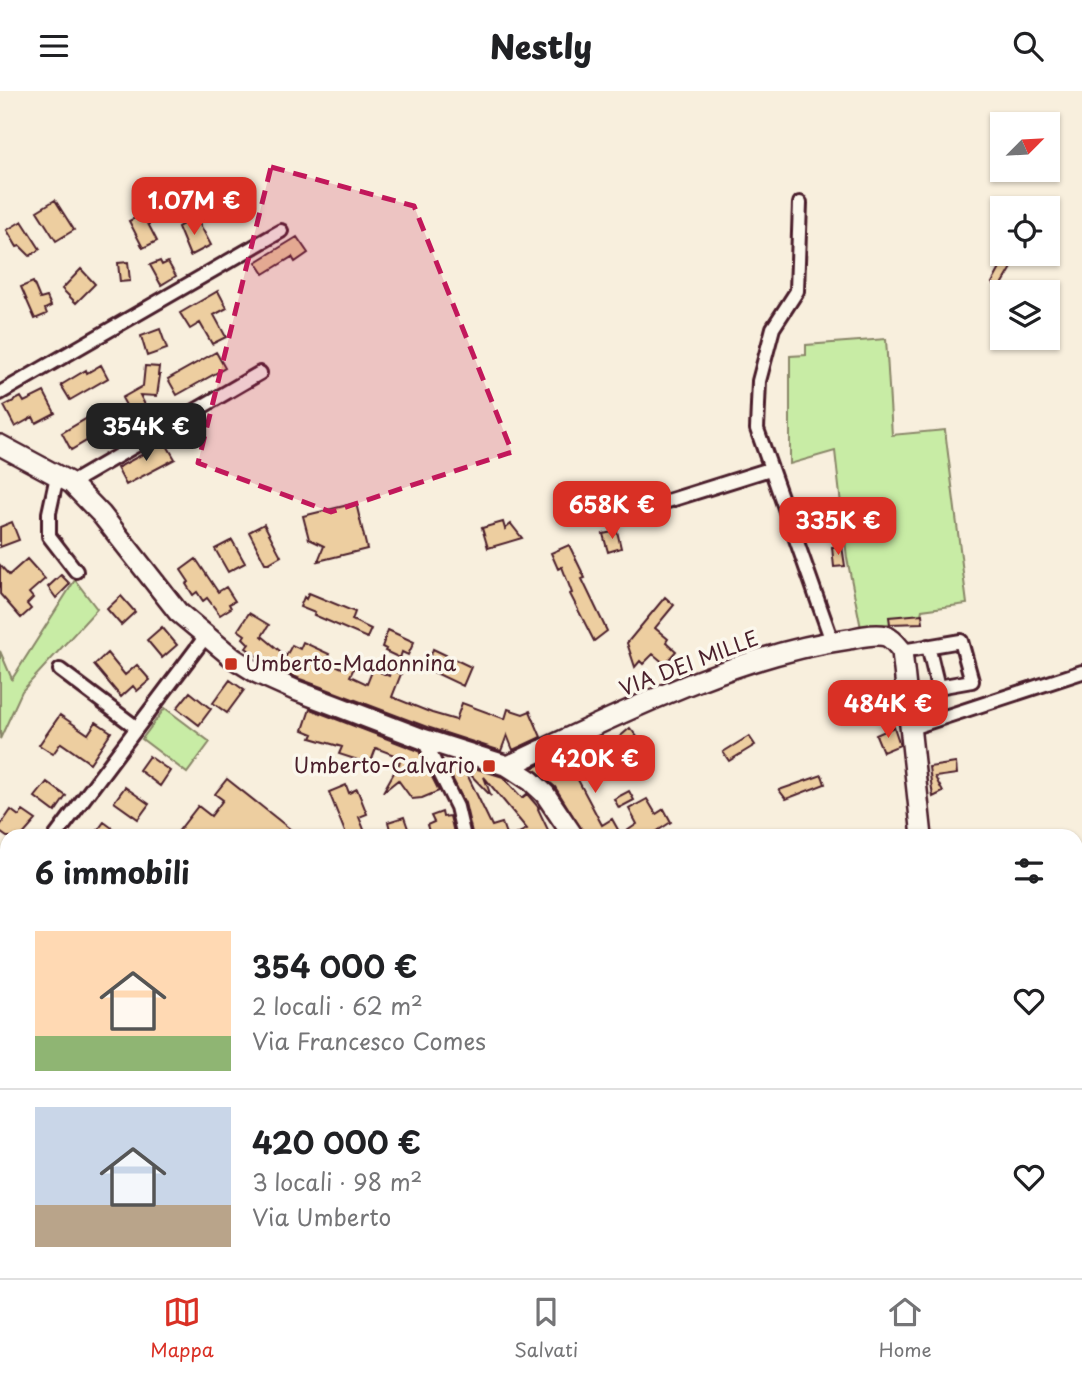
<!DOCTYPE html>
<html lang="it">
<head>
<meta charset="utf-8">
<style>
	body { margin:0; font-family:"Playpen Sans",sans-serif; background:#f6f6f6; color:#202124; height:100vh; display:flex; flex-direction:column; font-size:26px; white-space:nowrap }
	* { box-sizing:border-box; margin:0 }
	p { font-size:23px; color:#757577 }
	.icon { flex:none; width:38px; height:38px; fill:none; stroke:currentColor; stroke-width:2; stroke-linecap:round; stroke-linejoin:round }
	.map { position:relative; flex:1; overflow:hidden }
	.drawer { position:absolute; left:0px; top:738px; width:1083px; height:450px; display:flex; flex-direction:column; background:#fff; border-radius:21px 21px 0 0; box-shadow:0 2px 5px #0004 }
	.drawer>* { flex:none }
	.needle { width:46px; rotate:66deg }
	.fabs { position:absolute; left:990px; top:21px; display:grid; gap:14px }
	.fabs a { display:grid; place-items:center; width:70px; height:70px; border-radius:0px; background:#fff; box-shadow:0 2px 5px #0004; font-size:35px }
	.price { position:absolute; translate:-50% -60px; padding:0 16px; border-radius:14px; background:#d93025; color:#fff; font-size:23px; line-height:46px; filter:drop-shadow(0 2px 4px #0008) }
	.price::after { content:''; position:absolute; left:50%; top:42px; width:21px; height:16px; margin-left:-10px; background:inherit; clip-path:polygon(0 0,100% 0,50% 100%) }
	.price.on { background:#222; color:#fff }
	ul { padding:0; list-style:none }
	li { display:flex; align-items:center; gap:21px; height:175px; padding:0 35px }
	li+li { border-top:2px solid #e0e0e0 }
	li span { display:grid; place-items:center; flex:none; width:196px; height:140px; border-radius:0px; color:#555 }
	li>.icon { margin-inline-start:auto }
	span .icon { width:84px; height:84px; fill:#fffc; stroke-width:1 }
	li b { font-size:30px }
	h2 { display:flex; justify-content:space-between; align-items:center; height:84px; padding:0 35px; font-size:30px }
	header { display:flex; justify-content:space-between; align-items:center; height:91px; padding:0 35px; background:#fff; font-size:32px; font-weight:800 }
	.tab-bar { display:flex; justify-content:space-around; align-items:center; height:98px; border-top:2px solid #e0e0e0; background:#fff; font-size:19px; color:#757577 }
	.tab-bar a { display:grid; justify-items:center; gap:4px }
	.tab-bar .on { color:#d93025 }
	.map>svg:first-child { display:block }
	.green { fill:#c8eca5; stroke:#898668; stroke-width:2 }
	.building { fill:#edcea0; stroke:#4a1f2b; stroke-width:2 }
	.lines { fill:none; stroke-linecap:round; stroke-linejoin:round }
	.minor-casing { stroke:#4a1f2b; stroke-width:18 }
	.tertiary-casing { stroke:#4a1f2b; stroke-width:21 }
	.secondary-casing { stroke:#4a1f2b; stroke-width:24 }
	.minor { stroke:#fbf7ec; stroke-width:12 }
	.tertiary { stroke:#fbf7ec; stroke-width:16 }
	.secondary { stroke:#fbf7ec; stroke-width:19 }
	.marked { fill:#c2185b; fill-opacity:0.2; stroke:#c2185b; stroke-width:5; stroke-dasharray:14 9; stroke-linejoin:round }
	.poi-dot { fill:#c8321e; stroke:#fbf7ec; stroke-width:2.5 }
	.labels { text-anchor:middle; stroke-width:7; stroke-linejoin:round; paint-order:stroke }
	.poi-label { font-size:21px; fill:#4a1f2b; stroke:#fbf7ec; text-anchor:start }
	.street-label { font-size:21px; fill:#4a1f2b; stroke:#fbf7ec }
</style>
</head>
<body>
<header><svg class="icon" aria-label="menu" viewBox="0 0 24 24"><path d="M4 6h16M4 12h16M4 18h16"/></svg>Nestly<svg class="icon" aria-label="search" viewBox="0 0 24 24"><circle cx="10" cy="10" r="6"/><path d="M15 15l6 6"/></svg></header>
<div class="map">
<svg width="1082" height="1187" viewBox="0 0 1082 1187">
	<rect width="100%" height="100%" fill="#f8efdd"/>
	<filter id="ink" filterUnits="userSpaceOnUse"><feTurbulence type="fractalNoise" baseFrequency=".0143" numOctaves="2"/><feDisplacementMap in="SourceGraphic" scale="14" xChannelSelector="R" yChannelSelector="G"/><feConvolveMatrix kernelMatrix="1 2 1 2 8 2 1 2 1" color-interpolation-filters="sRGB"/></filter>
	<g filter="url(#ink)">
		<path class="green" d="M886 248 892 344 945 339 967 513 922 519 920 528 861 537 847 467 835 360 790 373V265L806 264V254Z
			M75 489 97 518 22 600 0 648V560L12 588Z
			M165 617 210 651 187 682 142 648Z
			M0 938 7 943V1181H150L159 1187H0Z"/>
		<path class="building" d="M55 109 74 139 56 150 37 120Z
			M143 123 157 150 143 157 129 130Z
			M196 126 211 154 190 165 178 136Z
			M22 130 40 158 30 165 20 155 17 156 7 139Z
			M297 146 308 162 295 171 292 166 264 183 256 171Z
			M160 170 162 174 168 171 176 185 161 194 150 174Z
			M1004 170 1013 175 1000 197 992 192Z
			M128 171 130 190 120 191 118 172Z
			M81 178 95 193 76 212 62 198Z
			M33 191 40 208 47 206 51 215 45 218 47 223 35 228 21 196Z
			M218 200 227 217 214 224 226 246 212 253 200 232 190 238 180 222Z
			M160 238 167 258 147 265 141 245Z
			M216 261 225 277 177 304 168 288Z
			M101 274 108 287 70 309 61 294 86 279 87 282Z
			M145 275 159 276 158 284H160L157 305 140 304 154 331 145 336 143 332 140 334 131 316 128 318 122 307 143 295Z
			M44 301 55 322 36 332 33 326 15 336 4 315 21 306 24 311Z
			M101 319 110 336 71 359 62 342Z
			M165 351 175 368 126 394 117 377Z
			M356 412 367 458 318 470 324 455 309 448 303 425Z
			M12 431 19 449 0 456V436Z
			M503 431 505 438 511 433 522 447 488 457 482 437Z
			M264 433 281 465 269 472H265L249 441Z
			M617 440 621 457 608 461 603 443Z
			M232 449 245 472 228 481 215 458Z
			M569 454 585 487 582 488 607 540 594 550 570 503 572 502 562 476 558 478 551 462Z
			M842 455 845 475 834 476 832 456Z
			M27 468 45 488 29 502 33 507 27 513 31 518 21 527 0 503V474L9 484Z
			M196 468 218 501 226 496 235 510 229 513 231 517 220 524 207 507 203 510 197 501 193 504 186 493 189 491 181 479Z
			M61 484 70 493 56 507 48 496Z
			M309 502 355 521 352 529 371 538 367 547 314 524 315 522 300 516 304 506 306 508Z
			M121 505 135 521 121 534 107 518Z
			M665 506 674 514 655 537 668 548 666 551 676 560 665 573 653 563 643 573 640 570 635 576 627 552Z
			M249 522 269 534 262 545 286 565 292 554 300 558 303 551 329 563 326 570 342 577 345 571 355 575 350 585 367 593 373 578 389 585 391 579 401 583 392 606 432 622 456 629 462 612 505 628 508 618 523 623 530 620 541 646 513 659 507 644 501 660 427 636 300 588 271 575 246 557 249 553 243 547 245 544 238 539Z
			M922 523 923 532 890 533 889 526Z
			M162 536 177 554 162 567 147 549Z
			M388 539 414 551 408 564 402 561 400 567 385 560 386 558 382 556Z
			M433 558 471 576 463 595 421 575 427 563 431 564Z
			M107 562 125 584 137 574 150 589 137 600 133 595 121 606 94 574Z
			M230 589 244 599 227 622 213 612Z
			M190 601 211 618 199 634 177 617Z
			M310 618 419 660 439 700 422 707 412 708 398 689 383 701 400 671 395 669 397 665 376 657 370 673 339 663 342 656 311 647 313 643 303 639Z
			M60 624 88 643 96 631 111 641 90 672 61 652 53 663 39 654Z
			M894 636 900 654 883 661 876 644Z
			M630 637 638 647 625 656 617 648Z
			M749 645 755 654 729 670 723 661Z
			M597 647 607 663 587 675 590 680 577 687 602 734 612 728 621 744 637 733 629 718 647 708 656 723 664 718 671 731 648 746H586L555 696 533 677Z
			M149 665 170 680 160 695 139 679Z
			M452 670 503 686 522 707 527 703 539 717 538 718 550 743 545 746H511L527 738 484 686 491 705 464 677 492 735 502 732 507 746H473L465 712 446 675Z
			M956 672 957 683 935 686 943 701 933 706 929 676Z
			M822 684 825 693 786 708 779 699Z
			M227 688 300 746H174L198 715 211 725 223 709 215 703Z
			M47 691 66 705 55 721 35 706Z
			M346 694 349 702 357 698 367 723 359 726 367 746H347L329 701Z
			M125 696 149 713 138 728 114 711Z
			M629 700 634 709 619 717 614 708Z
			M11 719 19 725 23 720 36 729 21 746H7L0 741V735Z
			M442 721 443 726 450 725 455 746H431L427 734 434 731 431 725Z
			M404 726 411 746H392L388 731Z
			M104 731 124 746H93Z"/>
		<g class="lines">
			<defs>
				<path id="minor" d="M800 112 797 200 773 237 759 290 757 338 832 550
					M0 302 281 140
					M57 385 49 422V445L76 480
					M71 392 260 282
					M623 424 770 378
					M902 560 961 550 972 590 938 596 928 555
					M60 579 137 637
					M911 637 1082 581
					M423 648 457 716 464 746
					M55 746 206 545
					M0 819 7 809
					M1076 924 1082 923
					M288 1181V1187
					M437 1181 439 1187
					M524 1181 527 1187
					M181 1185 189 1181
					M680 1187 693 1181"/>
				<path id="tertiary" d="M831 1187 841 1181"/>
				<path id="secondary" d="M0 354 71 392 101 423 178 521 233 567 257 582 295 599 423 648 508 675 531 690 545 703 574 746
					M508 675C614 626 733 564 849 548 860 546 875 542 886 545 893 548 897 554 902 560L922 746
					M847 1181 850 1187
					M966 1181 967 1187"/>
			</defs>
			<use href="#minor" class="minor-casing"/>
			<use href="#tertiary" class="tertiary-casing"/>
			<use href="#secondary" class="secondary-casing"/>
			<use href="#minor" class="minor"/>
			<use href="#tertiary" class="tertiary"/>
			<use href="#secondary" class="secondary"/>
		</g>
	</g>
	<path class="marked" d="M271 76 414 115 512 361 331 421 198 372Z"/>
	<g class="poi-dot">
		<rect x="224" y="566" width="14" height="14" rx="3.5"/>
		<rect x="482" y="668" width="14" height="14" rx="3.5"/>
	</g>
	<g class="labels">
		<g class="poi-label">
			<text x="245" y="580">Umberto-Madonnina</text>
			<text x="475" y="682" text-anchor="end">Umberto-Calvario</text>
		</g>
		<g class="street-label">
			<text transform="translate(689 573) rotate(-21)" y="7">VIA DEI MILLE</text>
		</g>
	</g>
</svg>
<div class="fabs">
<a><svg class="needle" viewBox="-14 -14 28 28"><path d="M0-13l5 13h-10z" fill="#e53935"/><path d="M0 13l5-13h-10z" fill="#757577"/></svg></a>
<a><svg class="icon" aria-label="locate" viewBox="0 0 24 24"><circle cx="12" cy="12" r="6"/><path d="M12 2v4M12 18v4M2 12h4M18 12h4"/></svg></a>
<a><svg class="icon" aria-label="layers" viewBox="0 0 24 24"><path d="M12 4l9 5-9 5-9-5zM3 14l9 5 9-5"/></svg></a>
</div>
<b class="price" style="left:194px;top:146px">1.07M €</b>
<b class="price on" style="left:146px;top:372px">354K €</b>
<b class="price" style="left:612px;top:450px">658K €</b>
<b class="price" style="left:838px;top:466px">335K €</b>
<b class="price" style="left:888px;top:649px">484K €</b>
<b class="price" style="left:595px;top:704px">420K €</b>
<section class="drawer">
<h2>6 immobili<svg class="icon" aria-label="filters" viewBox="0 0 24 24"><path d="M4 7h16M4 17h16"/><circle cx="9" cy="7" r="2"/><circle cx="15" cy="17" r="2"/></svg></h2>
<ul>
<li><span style="background:linear-gradient(#ffd9b3 75%,#8fb573 0)"><svg class="icon" aria-label="home" viewBox="0 0 24 24"><path d="M3 11l9-7 9 7M6 9v11h12V9"/></svg></span><div><b>354 000 €</b><p>2 locali · 62 m²</p><p>Via Francesco Comes</p></div><svg class="icon" aria-label="heart" viewBox="0 0 24 24"><path d="M12 20l-8-8c-3-5 5-10 8-4 3-6 11-1 8 4z"/></svg></li>
<li><span style="background:linear-gradient(#c9d6e8 70%,#b9a48a 0)"><svg class="icon" aria-label="home" viewBox="0 0 24 24"><path d="M3 11l9-7 9 7M6 9v11h12V9"/></svg></span><div><b>420 000 €</b><p>3 locali · 98 m²</p><p>Via Umberto</p></div><svg class="icon" aria-label="heart" viewBox="0 0 24 24"><path d="M12 20l-8-8c-3-5 5-10 8-4 3-6 11-1 8 4z"/></svg></li>
</ul>
</section>
</div>
<nav class="tab-bar">
<a class="on"><svg class="icon" aria-label="map" viewBox="0 0 24 24"><path d="M3 6l6-2 6 2 6-2v14l-6 2-6-2-6 2zM9 4v14M15 6v14"/></svg>Mappa</a>
<a><svg class="icon" aria-label="saved" viewBox="0 0 24 24"><path d="M7 4h10v16l-5-4-5 4z"/></svg>Salvati</a>
<a><svg class="icon" aria-label="home" viewBox="0 0 24 24"><path d="M3 11l9-7 9 7M6 9v11h12V9"/></svg>Home</a>
</nav>
</body>
</html>
